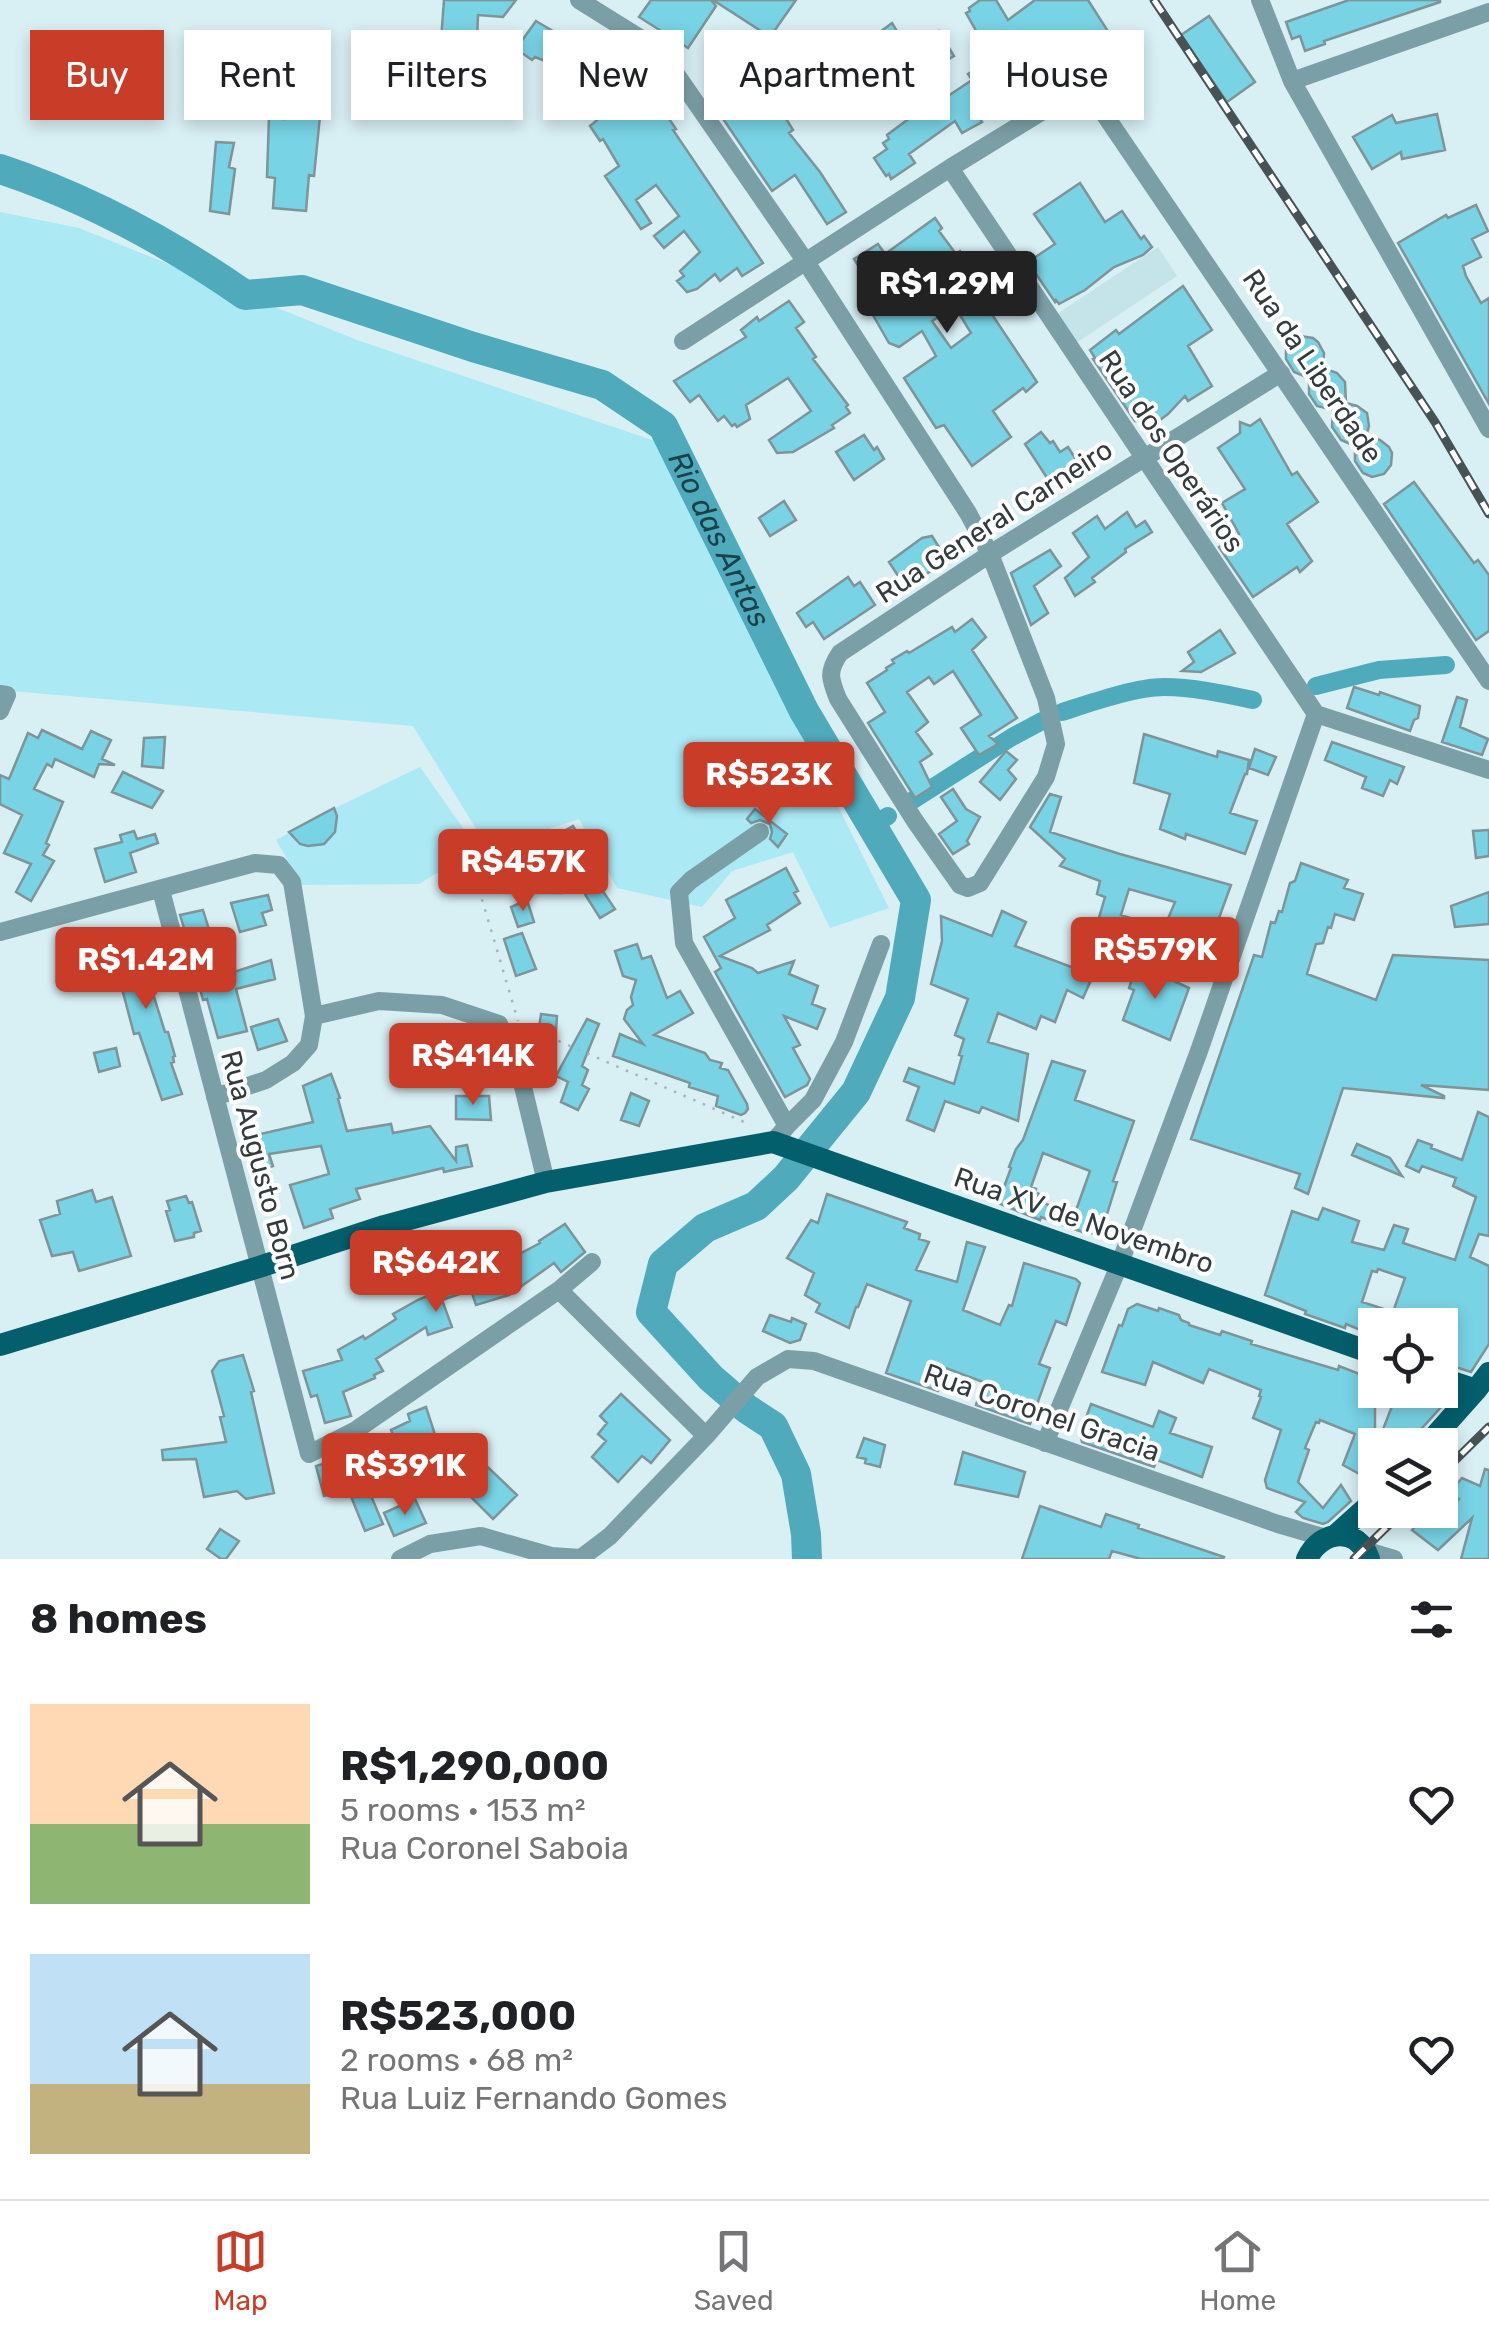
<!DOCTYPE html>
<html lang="en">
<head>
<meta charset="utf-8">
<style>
	body { margin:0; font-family:Rubik,sans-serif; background:#f6f6f6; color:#202124; height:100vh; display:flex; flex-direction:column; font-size:38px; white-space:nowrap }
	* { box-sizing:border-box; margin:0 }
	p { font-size:32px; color:#757577 }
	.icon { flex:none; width:55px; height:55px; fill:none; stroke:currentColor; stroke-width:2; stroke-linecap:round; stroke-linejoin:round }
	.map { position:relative; height:1559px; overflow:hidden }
	.side { display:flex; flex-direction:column; background:#fff; flex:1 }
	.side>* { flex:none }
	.guide { position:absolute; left:30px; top:30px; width:1430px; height:90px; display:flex; gap:20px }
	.controls { position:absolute; left:1358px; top:1308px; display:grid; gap:20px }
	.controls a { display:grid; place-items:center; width:100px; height:100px; border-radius:0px; background:#fff; box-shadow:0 5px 15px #0003; font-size:50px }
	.price { position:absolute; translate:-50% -85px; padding:0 22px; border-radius:10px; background:#c83c28; color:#fff; font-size:32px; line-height:65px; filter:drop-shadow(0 2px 5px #0008) }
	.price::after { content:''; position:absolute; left:50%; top:60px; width:30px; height:22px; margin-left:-15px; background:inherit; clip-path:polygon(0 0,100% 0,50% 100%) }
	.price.current { background:#222; color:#fff }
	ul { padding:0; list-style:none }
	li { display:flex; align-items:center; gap:30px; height:250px; padding:0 30px }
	li span { display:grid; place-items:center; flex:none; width:280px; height:200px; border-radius:0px; color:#555 }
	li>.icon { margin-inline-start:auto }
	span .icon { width:120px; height:120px; fill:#fffc; stroke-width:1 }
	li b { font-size:42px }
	h2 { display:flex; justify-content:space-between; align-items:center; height:120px; padding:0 30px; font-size:42px }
	.tag { padding:0 35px; border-radius:0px; background:#fff; box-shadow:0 5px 15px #0003; font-size:35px; line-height:90px }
	.tag.current { background:#c83c28; color:#fff }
	.tabs { display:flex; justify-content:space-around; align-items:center; height:140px; border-top:2px solid #e0e0e0; background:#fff; font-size:28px; color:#757577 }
	.tabs a { display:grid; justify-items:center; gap:5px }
	.tabs .current { color:#c83c28 }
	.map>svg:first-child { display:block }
	.built { fill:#c4e4ea }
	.green { fill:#abe9f5 }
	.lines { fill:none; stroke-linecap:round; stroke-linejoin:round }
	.canal { stroke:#4fabbc; stroke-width:18 }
	.river { stroke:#4fabbc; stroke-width:30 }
	.building { fill:#78d3e4; stroke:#7e9498; stroke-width:2.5; fill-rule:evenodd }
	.path { stroke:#a4b6bb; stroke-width:2.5; stroke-dasharray:2.5 8; stroke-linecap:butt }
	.minor { stroke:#7b9fa6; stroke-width:18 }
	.major { stroke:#035f6c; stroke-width:22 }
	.rail-casing { stroke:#475255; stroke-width:9 }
	.rail { stroke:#fff; stroke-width:5; stroke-dasharray:15; stroke-linecap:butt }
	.labels { text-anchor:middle; stroke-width:8; stroke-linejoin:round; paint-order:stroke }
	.street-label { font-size:28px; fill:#323b3d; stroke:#fff }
	.water-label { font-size:30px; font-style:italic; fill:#19434b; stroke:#fff }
</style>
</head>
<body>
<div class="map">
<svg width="1489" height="1559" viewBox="0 0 1489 1559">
	<rect width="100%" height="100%" fill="#d8eff4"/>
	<path class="built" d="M1158 247 1177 276 1070 347 1051 318Z"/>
	<path class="green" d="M0 212 79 228 357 340 655 441 889 908 830 928 793 852 732 871 702 907 617 888 579 819 546 830 563 895 491 894 483 840 413 726 0 690Z
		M420 767 477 848 419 884 302 885 276 840 331 810Z"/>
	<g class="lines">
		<path class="canal" d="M1316 686 1379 670 1446 665
			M1062 712C1090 703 1136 687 1164 687 1193 687 1225 694 1253 700
			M910 802 1012 737 1042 721
			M872 826 888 816"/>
		<path class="river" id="s1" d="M0 169C87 198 169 242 245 295L302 290 473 347 602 385 663 426 804 711 916 900 900 998 856 1092 786 1178 756 1206 705 1228 663 1264 651 1312 711 1378 747 1409 773 1426 796 1474 806 1534 807 1559"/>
	</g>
	<path class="building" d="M444 0H516L503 17 478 15 477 40 470 39V43L441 40Z
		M651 0H711L716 6 688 48 639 17Z
		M713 0H796L770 37Z
		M980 0H996L1008 20 1035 0H1088L1111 36 1084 53 1088 58 1064 74 1055 59 1045 81 1028 92 1013 87 975 111 982 122 962 133 955 121 909 154 915 163 891 179 889 174 886 176 874 158 887 149 883 143 889 139 887 135 945 92 948 96 972 80 968 74 987 63 986 60 991 57 966 13 970 11 969 8Z
		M1349 0H1440V2L1324 41 1325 44 1305 51 1300 36 1292 39 1286 22Z
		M1209 16 1255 82 1227 102 1181 35Z
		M536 21 605 62 597 65 600 70 582 82 576 73 535 57 532 60 516 49Z
		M892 23 907 48 888 61 873 37Z
		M939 31 954 56 922 75 906 52Z
		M373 45 391 51 383 78 364 72Z
		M783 56 806 89 795 110 785 117 793 130 789 133 820 172 846 212 827 224 795 175 772 191 713 104 748 73 747 71 761 61 767 70Z
		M640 92 652 110 659 104 676 129 673 130 763 263 742 276 737 268 720 281 715 274 697 289 687 292 677 281 684 276 680 271 700 252 684 231 664 248 654 236 679 216 656 185 636 200 651 223 641 229 605 176 619 166 603 139 600 141 590 126 608 111 610 113Z
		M285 112 320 116 314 176 309 175 306 211 273 208 275 178 267 177 269 117 284 119Z
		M1437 114 1445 150 1402 159 1401 152 1372 169 1353 137 1392 115 1396 123Z
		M216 142 234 143 229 167 235 169 229 214 210 211Z
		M1080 183 1105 222 1122 211 1141 239 1144 236 1152 247 1143 255 1114 267 1085 290 1059 304 1056 300 1055 302 1028 262 1055 244 1034 214Z
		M1476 205 1488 231 1472 239 1481 257 1463 266 1466 276 1481 303 1489 298V404L1398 243 1446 215 1448 218Z
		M935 218 942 228 939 231 956 254 960 251 977 274 979 272 991 287 979 295 1037 382 1026 392 1023 388 993 411 1011 437 972 466 944 425 936 428 904 378 936 356 922 331 899 347 889 343 862 296 873 289 854 259 878 244 885 254ZM955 307 971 333 951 348 932 321Z
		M1183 286 1212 330 1188 346 1212 386 1188 401 1185 396 1168 414 1160 420 1153 410 1135 421 1093 359 1095 358 1090 350 1116 330 1119 334Z
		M789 301 804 322 796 328 816 357 813 359 848 405 846 407 850 413 832 425 834 428 793 452 777 453 769 440 811 411 788 378 746 405 750 419 737 427 735 424 732 426 724 416 718 421 699 395 690 402 674 381 746 337 741 330 757 317 759 321Z
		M1300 336 1313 338 1318 342 1324 353 1323 368 1337 373 1345 382 1346 403 1357 406 1367 413 1369 426 1366 437 1380 440 1389 447 1392 453 1391 465 1384 474 1372 477 1363 473 1355 461V446L1341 440 1332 427 1333 410 1317 406 1309 394V378L1294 372 1286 359V349L1289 344Z
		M1260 419 1292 475 1297 472 1318 502 1287 524 1312 561 1300 572 1297 567 1253 597 1219 547 1239 534 1222 503 1245 489 1218 448 1240 433V422L1250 426Z
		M1041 432 1050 443 1053 441 1060 452 1068 447 1079 464 1051 484 1025 444Z
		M864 435 874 450 877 447 884 459 854 480 836 452Z
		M1414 482 1474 563 1478 560 1489 575V631L1476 640 1384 504Z
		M784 501 796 520 770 536 759 518Z
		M1127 512 1136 527 1145 521 1152 532 1125 549 1126 552 1092 578 1095 582 1075 596 1065 578 1089 557 1073 533 1097 516 1105 529Z
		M932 536 947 560 906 588 889 562 922 538Z
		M1050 550 1061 566 1034 586 1048 613 1031 625 1011 573Z
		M848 577 854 586 860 582 875 605 824 639 813 622 806 627 797 613Z
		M972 619 986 637 972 650 1017 718 989 736 998 744 979 755 961 728 981 715 953 671 934 684 929 677 907 692 928 722 916 732 932 754 920 762 932 787 915 798 868 723 885 712 867 683 887 670 886 668 894 663 892 660 907 651 909 653 952 627 955 632Z
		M1220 630 1235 653 1201 672 1182 671 1194 662 1188 652Z
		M1354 687 1379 695 1380 692 1420 706 1418 718 1414 720 1410 731 1347 708Z
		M1457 697 1467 700 1460 727 1488 739 1482 755 1442 742Z
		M42 730 82 749 91 731 111 740 102 759 115 765 99 764 94 777 55 759 52 767 47 764 34 789 63 802 46 843 49 845 43 855 54 861 31 901 16 892 31 864 4 853 22 815 0 804V775L9 779 28 733 38 738Z
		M1144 734 1217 757 1218 751 1249 760 1247 774H1245L1230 813 1257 821 1245 854 1186 834 1185 839 1160 829 1170 794 1134 783Z
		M165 737 163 768 142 766 144 738Z
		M1332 742 1404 767 1397 784 1390 780 1383 796 1362 788 1366 777 1325 760Z
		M1255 749 1276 757 1268 775 1249 768Z
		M1006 751 1017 760 1008 770 1016 779 1000 800 980 782Z
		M123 772 163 791 152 808 112 792Z
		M953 789 966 809 980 817 967 841 969 844 953 854 939 834 957 821 941 797Z
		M1050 794 1061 797 1050 832 1120 854 1231 885 1207 951 1162 933 1175 902 1129 889 1121 915 1160 928 1150 955 1122 944 1124 938 1096 928 1105 897 1097 894 1100 881 1060 866 1065 859 1030 827Z
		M334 808 337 816 335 832 324 844 308 846 300 844 289 832Z
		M755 809 787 834 778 847 770 839 772 832 770 824 760 820 751 823 747 819Z
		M573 826 584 844 602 890 615 909 600 918 586 896 559 834Z
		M1489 830V856L1476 858 1473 831Z
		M134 831 137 839 155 834 158 843 130 853 136 872 105 882 95 849 122 842 120 835Z
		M1301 863 1348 880 1344 888 1363 894 1354 920 1335 914 1331 928 1328 927 1323 943 1316 944 1307 974 1376 1000 1393 955 1489 960V1090L1421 1085 1444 1096V1098L1343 1088 1308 1194 1295 1188 1300 1174 1191 1139 1254 955 1262 957 1271 922 1275 923 1279 911 1282 912 1290 883 1295 881Z
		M786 868 798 891 794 893 800 903 767 925 770 930 720 956 752 968 758 973 794 961 789 974 818 986 812 1004 825 1009 817 1029 784 1016 800 1045 793 1048 810 1079 807 1085 785 1097 715 972 721 968 704 937 735 918 726 900Z
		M1489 892V924L1455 927 1451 906Z
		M268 895 272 910 262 913 266 925 240 932 231 903Z
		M527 900 534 922 518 927 511 907Z
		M203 910 216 952 224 950 231 973 271 960 275 979 236 989 247 1031 218 1038 207 999 203 1000 197 977 199 976 180 915Z
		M1002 911 1026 922 1015 946 1085 972 1083 976 1091 980 1083 998 1067 990 1055 1022 1041 1016 1036 1029 998 1013 988 1042 1028 1054 1018 1121 982 1107 979 1113 945 1101 934 1131 907 1120 919 1087 904 1081 909 1068 954 1084 962 1056 959 1055 964 1039 955 1035 968 999 931 984 942 941 941 916 992 936Z
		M522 933 536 969 516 976 504 939Z
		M147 937 155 965 145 968 165 1032H168L175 1056 173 1057 174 1062 171 1063 182 1094 162 1100 139 1033 134 1034 111 947Z
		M637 944 642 959 651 956 667 998 680 991 693 1013 654 1035 705 1053 710 1060 722 1063 720 1068 728 1070 747 1104 748 1109 745 1113 741 1115 716 1106 718 1096 689 1087 690 1083 613 1056 620 1034 643 1044 624 1019 627 1010 633 1005 631 997 636 980 623 976 615 951Z
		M1137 964 1189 988 1170 1040 1123 1020 1134 990 1129 988Z
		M541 1014 557 1016 556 1031 539 1028Z
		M278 1019 287 1041 258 1050 251 1027Z
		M587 1019 599 1024 582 1066 588 1070 582 1085 589 1089 578 1110 561 1102 568 1082 556 1076Z
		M463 1038 467 1056 457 1059 460 1079 438 1083 434 1060 402 1068 396 1045 413 1040 414 1047Z
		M116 1048 120 1066 99 1072 94 1053Z
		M1052 1061 1085 1071 1075 1100 1134 1121 1113 1181 1117 1182 1103 1227 1097 1235 1086 1231 1085 1233 1041 1217 1040 1220 998 1203 1011 1168 1009 1167 1016 1149 1023 1140ZM1043 1153 1090 1171 1074 1216 1037 1200 1039 1194 1035 1192 1036 1189 1031 1187Z
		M331 1074 340 1098 338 1099 347 1131 391 1124 393 1133 430 1126 456 1161V1147L467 1145 472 1166 444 1172 443 1168 356 1189 360 1199 330 1209 333 1218 304 1228 290 1185 329 1174 321 1146 269 1154 273 1166 256 1170 247 1137 313 1122 303 1086Z
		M631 1093 649 1101 639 1126 621 1120Z
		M456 1096H489L491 1120 456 1119Z
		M1478 1112 1489 1117V1236L1479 1234 1470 1257 1489 1266V1344L1471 1372 1440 1362V1325H1365L1363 1331 1346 1324 1345 1328 1305 1314 1306 1311 1265 1295 1292 1211 1318 1220 1323 1208 1359 1221 1352 1242 1384 1250 1394 1225 1408 1229 1403 1243 1455 1260 1476 1197 1453 1186 1456 1178 1422 1166 1419 1172 1406 1166 1418 1140 1432 1145 1431 1148 1462 1160ZM1378 1269 1405 1278 1393 1312 1362 1302 1372 1271 1377 1272Z
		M1357 1144 1390 1158 1402 1176 1352 1155Z
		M92 1190 96 1202 112 1197 131 1256 79 1271 73 1252 52 1256 40 1220 60 1214 57 1201Z
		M827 1194 907 1222 904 1228 920 1234 919 1239 929 1242 916 1270 957 1282 967 1242 985 1247 963 1310 1000 1325 1009 1305 1012 1306 1024 1263 1076 1279 1080 1283 1066 1325 1056 1321 1039 1364 1050 1368 1030 1424 976 1405 983 1382 946 1368 938 1391 886 1373 911 1301 867 1284 858 1307H856L849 1328 816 1312 820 1304 805 1295 814 1273 787 1258 811 1220 818 1223Z
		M186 1196 189 1203 192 1202 201 1231 194 1233V1237L175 1241 166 1211 170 1210 167 1201Z
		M565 1224 585 1252 561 1272 554 1263 509 1295 476 1305 471 1290 442 1300 452 1327 428 1335 426 1327 376 1359 383 1371 374 1375 375 1378 343 1392 351 1416 325 1423 317 1395 311 1397 303 1371 342 1360 338 1350 363 1336 365 1339 396 1319 393 1314 418 1300 435 1293 433 1285 464 1272 462 1265 474 1261 472 1251 492 1246 499 1265 540 1243 539 1241Z
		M1137 1304 1158 1311 1159 1308 1179 1315 1181 1320 1189 1323V1325L1220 1335 1222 1331 1252 1341 1251 1344 1338 1370 1339 1366 1375 1380V1464L1363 1476 1343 1465 1355 1434 1320 1420 1319 1423 1316 1422 1305 1448 1309 1450 1298 1482 1323 1508 1341 1485 1351 1501 1328 1522 1323 1524 1303 1518 1296 1512 1305 1502 1267 1488 1265 1480 1281 1430 1253 1418 1261 1397 1259 1396 1261 1390 1209 1369 1203 1383 1153 1362 1145 1385 1102 1372 1119 1325 1122 1326 1128 1309Z
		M770 1315 791 1322 792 1318 806 1324 800 1340 790 1343 763 1331Z
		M243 1355 254 1391 251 1392 274 1493 246 1499 237 1491 204 1497 196 1459 163 1460 162 1450 226 1442 220 1417 224 1416 212 1371 219 1361Z
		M1397 1393 1441 1407 1416 1435 1412 1445H1377Z
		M621 1394 670 1440 651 1463 642 1456 618 1482 592 1457 606 1441 598 1434 607 1423 600 1416Z
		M1091 1404 1153 1427 1159 1411 1176 1418 1170 1433 1212 1447 1202 1477 1157 1460 1154 1467 1082 1442 1080 1434Z
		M426 1407 439 1447 467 1462 474 1454 517 1495 493 1519 454 1480 440 1488 434 1477 431 1479 418 1455 368 1470 369 1475 363 1477 383 1524 365 1531 348 1489 324 1496 316 1466 395 1441 391 1430 410 1421 408 1414Z
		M864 1438 885 1445 880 1467 865 1463 866 1459 857 1457Z
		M963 1452 1025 1472 1018 1497 955 1484Z
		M1485 1469 1489 1470V1559H1461L1472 1518 1438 1550 1412 1530 1426 1515 1438 1524 1459 1499 1450 1492 1462 1478 1480 1486Z
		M415 1499 426 1523 394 1536 384 1513Z
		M1040 1506 1101 1527 1106 1514 1139 1525 1138 1528 1224 1557 1223 1559H1141L1112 1551 1109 1559H1022Z
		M220 1529 239 1541 226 1559H221L207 1549Z"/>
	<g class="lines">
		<path class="path" d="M470 859 518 1021
			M520 1024 751 1125"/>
		<path class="minor" d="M579 0 651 45 674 71 806 262 968 513 990 554 1046 698 1056 744 1046 777 980 883 968 888 960 885 915 821 838 699C830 679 827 672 840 653L990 554 1281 373
			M1260 0 1292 81 1489 429
			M1292 81 1489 12
			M950 168 1316 714
			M683 341 950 168 1069 95 1080 93 1092 96 1489 681
			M0 694 7 695 0 711
			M1316 714 1489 770
			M760 832 691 880 679 892 684 943 787 1126 773 1142
			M161 890 309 1454 356 1430 559 1290 592 1262
			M0 932 255 863 279 865 292 882 314 1016 309 1045 293 1063 266 1080 215 1097
			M314 1016 379 1001 442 1005 499 1024 518 1066 546 1182
			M787 1126 813 1100 844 1042 881 944
			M559 1290 706 1436
			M1045 1443 1120 1263 1199 1051 1316 714
			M1367 1551 1394 1559
			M400 1559 430 1544 481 1536 551 1556 581 1558 610 1536 706 1436 757 1377 788 1359 814 1361 1278 1524 1326 1538"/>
		<path class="major" d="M0 1345 259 1267 384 1226 546 1182 773 1142 1375 1354
			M1440 1378 1476 1390
			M1427 1445 1476 1390 1489 1373
			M1336 1535 1375 1500
			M1307 1559C1320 1530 1358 1525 1369 1559"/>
		<defs>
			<path id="rail" d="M1154 0 1435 422 1489 514
				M1440 1475 1489 1427
				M1354 1559 1404 1510"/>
		</defs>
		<use href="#rail" class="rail-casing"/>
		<use href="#rail" class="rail"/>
	</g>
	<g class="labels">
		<g class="street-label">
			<text transform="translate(1313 366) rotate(56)" y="10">Rua da Liberdade</text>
			<text transform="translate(1172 451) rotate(56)" y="10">Rua dos Operários</text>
			<text transform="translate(994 521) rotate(-33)" y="10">Rua General Carneiro</text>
			<text transform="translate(261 1165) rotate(75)" y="10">Rua Augusto Born</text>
			<text transform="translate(1084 1220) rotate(19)" y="10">Rua XV de Novembro</text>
			<text transform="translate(1042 1412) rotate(19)" y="10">Rua Coronel Gracia</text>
		</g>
		<g class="water-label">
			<text dy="10" stroke="none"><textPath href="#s1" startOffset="848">Rio das Antas</textPath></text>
		</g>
	</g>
</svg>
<div class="controls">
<a><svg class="icon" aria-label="locate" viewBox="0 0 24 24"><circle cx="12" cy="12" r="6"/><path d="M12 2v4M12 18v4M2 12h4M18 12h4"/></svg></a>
<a><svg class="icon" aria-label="layers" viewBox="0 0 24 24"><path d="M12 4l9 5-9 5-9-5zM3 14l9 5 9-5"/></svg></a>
</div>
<b class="price current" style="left:947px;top:336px">R$1.29M</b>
<b class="price" style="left:769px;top:827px">R$523K</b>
<b class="price" style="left:523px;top:914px">R$457K</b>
<b class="price" style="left:1155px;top:1002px">R$579K</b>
<b class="price" style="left:146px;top:1012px">R$1.42M</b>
<b class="price" style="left:473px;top:1108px">R$414K</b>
<b class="price" style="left:436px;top:1315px">R$642K</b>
<b class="price" style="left:405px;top:1518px">R$391K</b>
<div class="guide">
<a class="tag current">Buy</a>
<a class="tag">Rent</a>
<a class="tag">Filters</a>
<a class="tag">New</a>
<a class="tag">Apartment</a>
<a class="tag">House</a>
</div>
</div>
<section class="side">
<h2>8 homes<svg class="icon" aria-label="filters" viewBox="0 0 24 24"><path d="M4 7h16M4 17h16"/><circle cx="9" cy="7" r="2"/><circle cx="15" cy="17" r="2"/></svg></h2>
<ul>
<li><span style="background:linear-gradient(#ffd9b3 60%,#8fb573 0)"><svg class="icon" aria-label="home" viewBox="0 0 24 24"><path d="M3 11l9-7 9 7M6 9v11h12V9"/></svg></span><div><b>R$1,290,000</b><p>5 rooms · 153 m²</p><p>Rua Coronel Saboia</p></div><svg class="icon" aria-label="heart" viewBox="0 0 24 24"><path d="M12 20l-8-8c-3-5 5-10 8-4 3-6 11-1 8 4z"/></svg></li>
<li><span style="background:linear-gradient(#bfe0f5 65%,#c2b280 0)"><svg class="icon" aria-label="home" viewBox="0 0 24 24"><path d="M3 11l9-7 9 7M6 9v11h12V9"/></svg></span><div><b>R$523,000</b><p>2 rooms · 68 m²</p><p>Rua Luiz Fernando Gomes</p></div><svg class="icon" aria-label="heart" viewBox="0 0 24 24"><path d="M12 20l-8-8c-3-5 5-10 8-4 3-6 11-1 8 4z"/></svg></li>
</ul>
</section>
<nav class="tabs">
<a class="current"><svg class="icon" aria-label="map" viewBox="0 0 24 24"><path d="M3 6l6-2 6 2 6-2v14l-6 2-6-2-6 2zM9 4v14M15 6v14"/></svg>Map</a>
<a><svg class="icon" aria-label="saved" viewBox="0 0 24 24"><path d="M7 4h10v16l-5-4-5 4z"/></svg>Saved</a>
<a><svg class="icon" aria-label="home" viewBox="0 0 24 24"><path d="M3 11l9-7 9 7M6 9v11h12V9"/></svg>Home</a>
</nav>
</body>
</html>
